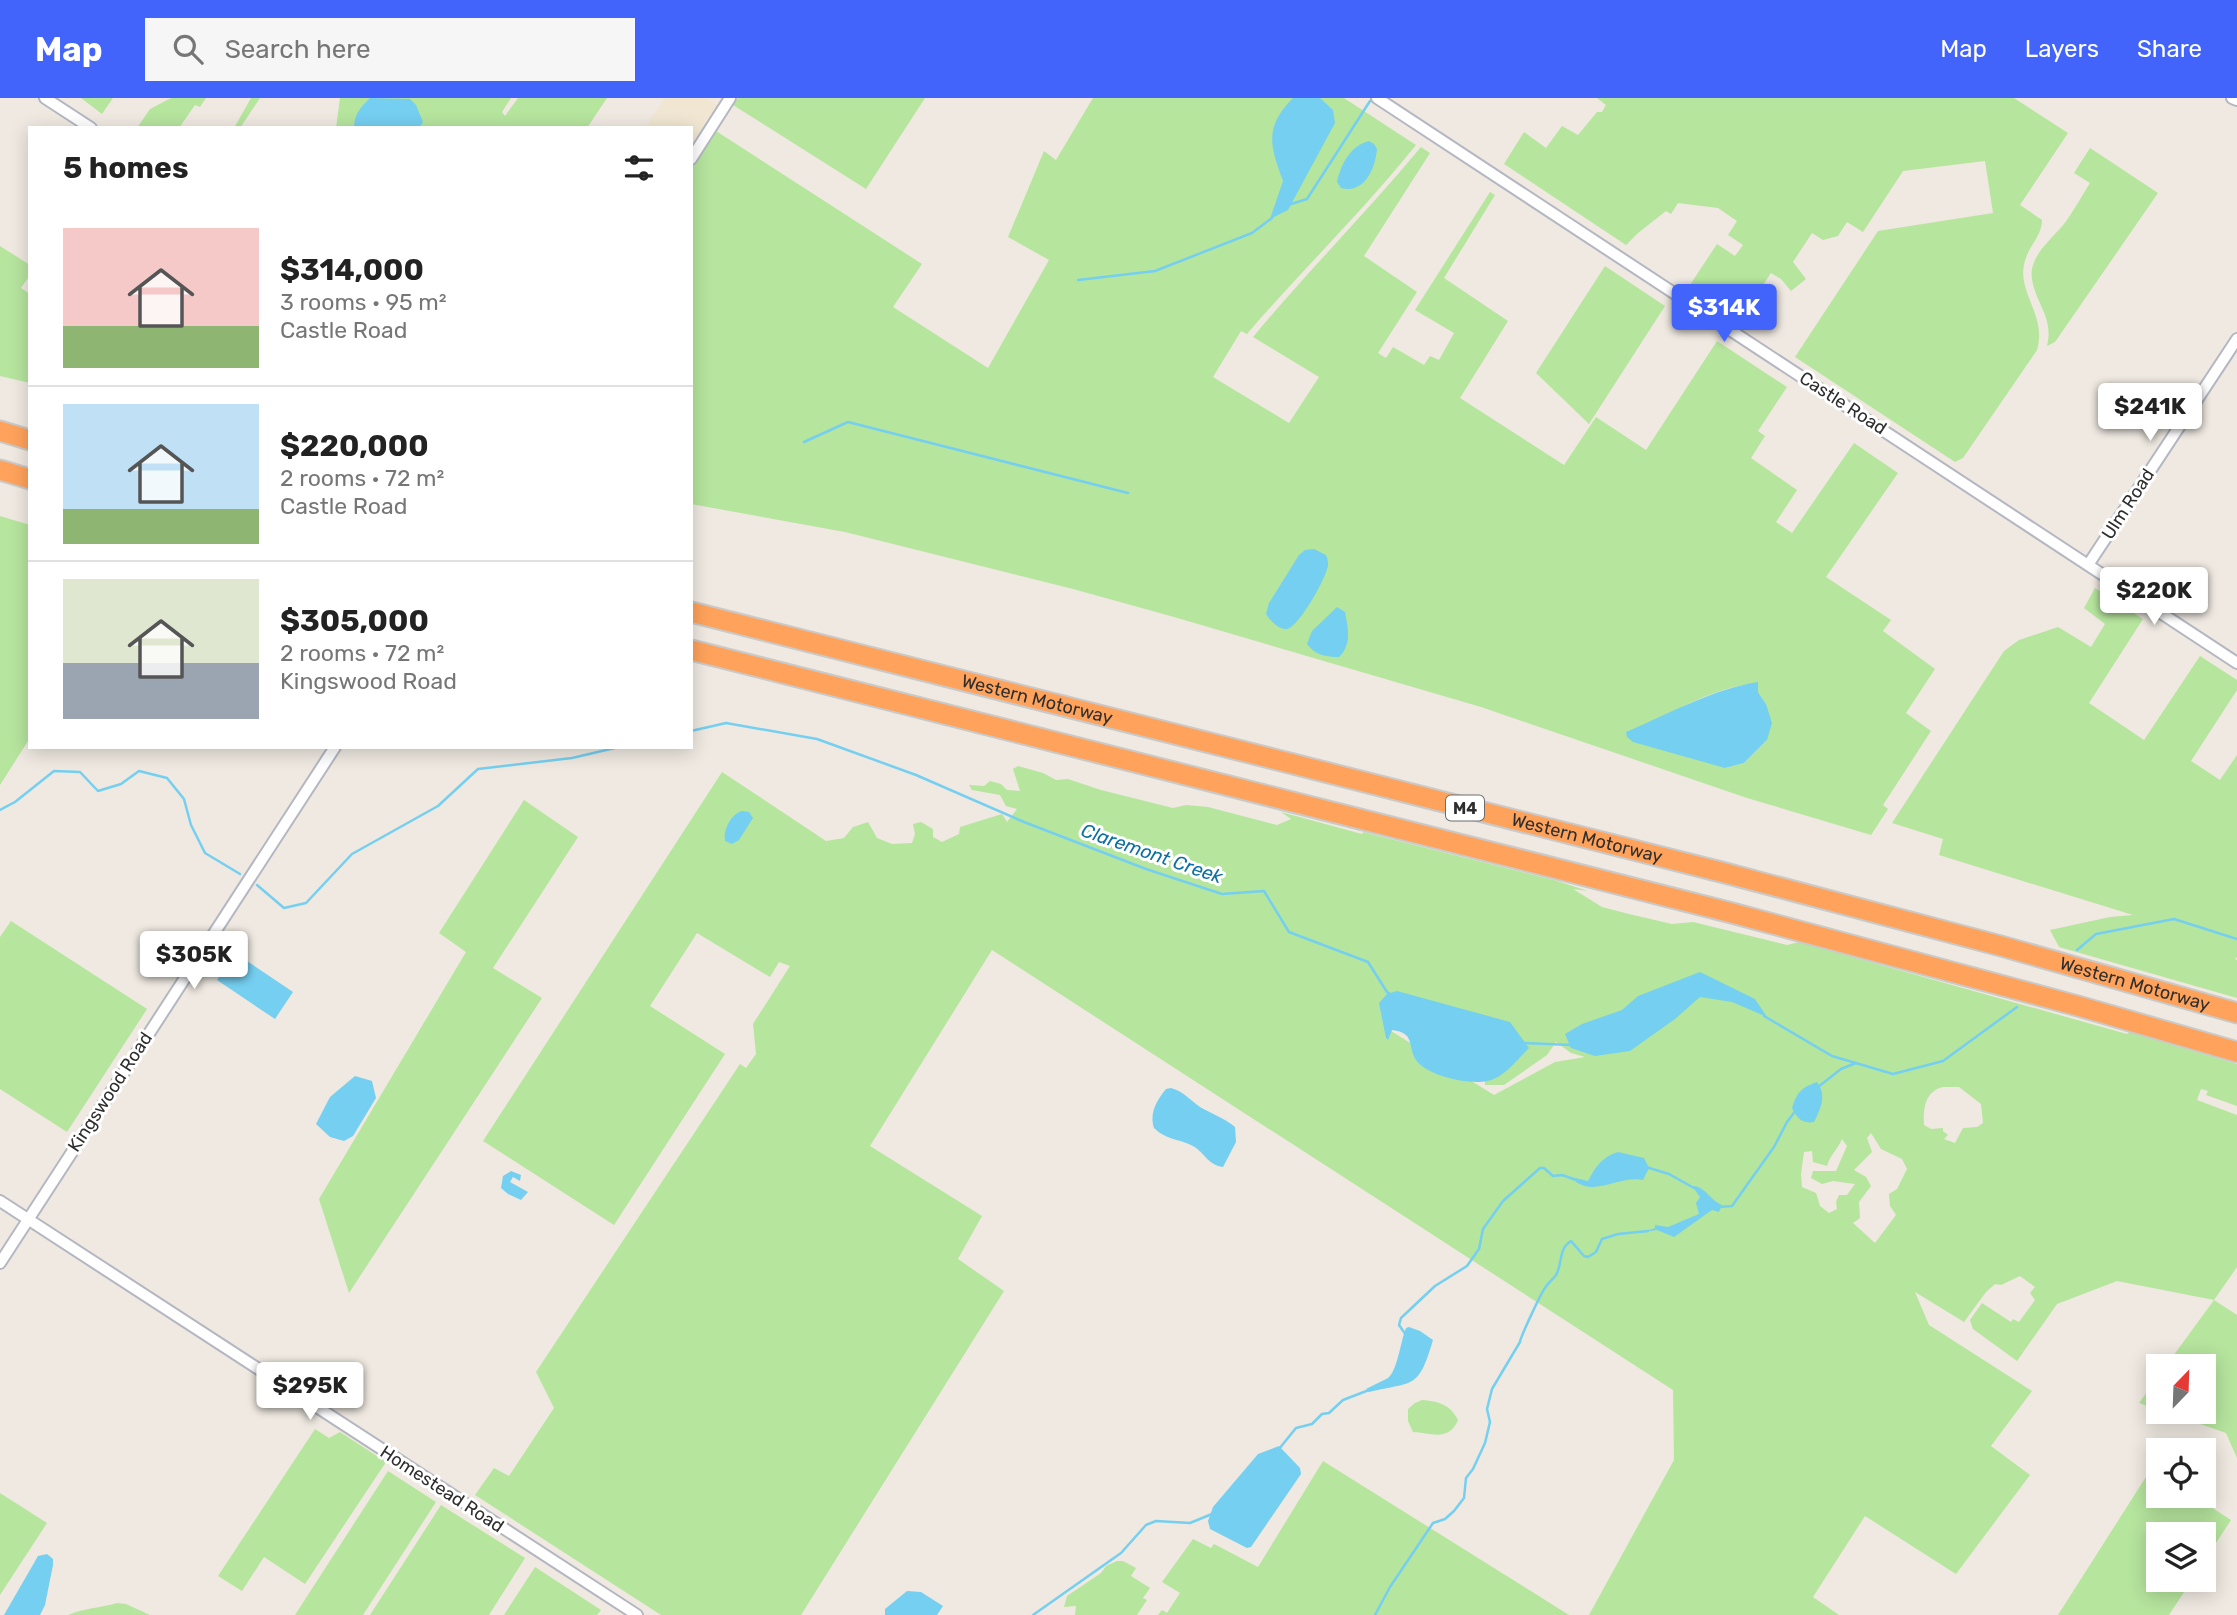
<!DOCTYPE html>
<html lang="en">
<head>
<meta charset="utf-8">
<style>
	body { margin:0; font-family:Rubik,sans-serif; background:#f6f6f6; color:#222; height:100vh; display:flex; flex-direction:column; font-size:26px; white-space:nowrap }
	* { box-sizing:border-box; margin:0 }
	p { font-size:23px; color:#767676 }
	.icon { flex:none; width:38px; height:38px; fill:none; stroke:currentColor; stroke-width:2; stroke-linecap:round; stroke-linejoin:round }
	.map { position:relative; flex:1; overflow:hidden }
	.drawer { position:absolute; left:28px; top:28px; width:665px; height:623px; display:flex; flex-direction:column; background:#fff; border-radius:0px; box-shadow:0 4px 18px #0003 }
	.drawer>* { flex:none }
	.needle { width:46px; rotate:23deg }
	.buttons { position:absolute; left:2146px; top:1256px; display:grid; gap:14px }
	.buttons a { display:grid; place-items:center; width:70px; height:70px; border-radius:0px; background:#fff; box-shadow:0 4px 18px #0003; font-size:35px }
	.price { position:absolute; translate:-50% -60px; padding:0 16px; border-radius:7px; background:#fff; color:#222; font-size:23px; line-height:46px; filter:drop-shadow(0 2px 4px #0008) }
	.price::after { content:''; position:absolute; left:50%; top:42px; width:21px; height:16px; margin-left:-10px; background:inherit; clip-path:polygon(0 0,100% 0,50% 100%) }
	.price.on { background:#4264fb; color:#fff }
	ul { padding:0; list-style:none }
	li { display:flex; align-items:center; gap:21px; height:175px; padding:0 35px }
	li+li { border-top:2px solid #e0e0e0 }
	li span { display:grid; place-items:center; flex:none; width:196px; height:140px; border-radius:0px; color:#555 }
	li>.icon { margin-inline-start:auto }
	span .icon { width:84px; height:84px; fill:#fffc; stroke-width:1 }
	li b { font-size:30px }
	h2 { display:flex; justify-content:space-between; align-items:center; height:84px; padding:0 35px; font-size:30px }
	header { display:flex; align-items:center; gap:42px; box-sizing:border-box; height:98px; padding:0 35px; background:#4264fb; color:#fff }
	header strong { font-size:33px }
	nav { display:flex; gap:38px; margin-inline-start:auto; font-size:24px }
	.search { width:490px; height:63px; background:#f6f6f6; display:flex; align-items:center; gap:18px; box-sizing:border-box; padding:0 24px; border-radius:0px; color:#767676; font-size:26px }
	.map>svg:first-child { display:block }
	.education { fill:#f0e6d1 }
	.green { fill:#b6e59e; fill-rule:evenodd }
	.water { fill:#75cff0 }
	.lines { fill:none; stroke-linecap:round; stroke-linejoin:round }
	.stream { stroke:#75cff0; stroke-width:2.5 }
	.minor-casing { stroke:#b4b7c1; stroke-width:14 }
	.motorway-casing { stroke:#c9c9c9; stroke-width:23 }
	.minor { stroke:#fff; stroke-width:10 }
	.motorway { stroke:#ffa35c; stroke-width:19 }
	.labels { text-anchor:middle; stroke-width:6; stroke-linejoin:round; paint-order:stroke }
	.shield { fill:#fff; stroke:#6d6d6d; stroke-width:2 }
	.shield-label { font-size:16px; font-weight:bold; fill:#2e2e2e }
	.street-label { font-size:18px; fill:#2e2e2e; stroke:#fff }
	.water-label { font-size:19px; font-style:italic; fill:#0d6fa3; stroke:#fff }
</style>
</head>
<body>
<header>
<strong>Map</strong>
<div class="search"><svg class="icon" aria-label="search" viewBox="0 0 24 24"><circle cx="10" cy="10" r="6"/><path d="M15 15l6 6"/></svg>Search here</div>
<nav><a>Map</a><a>Layers</a><a>Share</a></nav>
</header>
<div class="map">
<svg width="2237" height="1517" viewBox="0 0 2237 1517">
	<rect width="100%" height="100%" fill="#efe9e1"/>
	<path class="education" d="M665 0H707L718 7 691 47V30H645Z"/>
	<path class="green" d="M81 0H113L102 16Z
		M171 0H206L200 9 195 7 179 30H137L150 11Z
		M251 0H260L240 30H234Z
		M340 0H511L502 14 505 18 518 0H607L587 30H336Z
		M738 0H925L866 91 733 7Z
		M1093 0H1344L1416 47C1363 113 1302 172 1247 236L1241 233 1213 279 1289 325 1319 279 1253 239C1307 174 1367 114 1421 49L1430 55 1364 158 1417 194 1378 255 1386 260 1393 249 1424 267 1430 258 1439 262 1454 235 1415 212 1490 94 1495 97 1444 180 1508 223 1460 300 1564 367 1596 319 1646 352 1717 243 1787 289 1758 333 1765 338 1751 360 1797 392 1776 424 1792 435 1854 345 1898 375 1826 479 1891 522 1883 533 1935 571 1906 615 1931 633 1883 707 1888 711 1871 737 1747 700 1481 609 1174 519 1073 491 845 434 691 406V71L716 33 922 166 893 209 988 270 1049 162 1008 139 1044 53 1056 62ZM1758 585V594L1766 606 1767 642 1744 665 1725 670 1671 615C1697 600 1728 588 1758 585Z
		M1597 0H2014L2068 35 2020 107 2042 122C2042 139 2027 149 2024 167 2018 196 2047 218 2037 252L1963 360 1955 364 1795 259 1878 133 1993 115 1985 63 1903 73 1863 134 1847 124 1838 138 1823 142 1812 135 1793 164 1806 181 1791 193 1781 181 1771 175 1763 187 1771 192 1761 209 1751 203 1727 216 1688 190 1717 146 1735 158 1743 147 1728 137 1737 123 1718 110 1678 105 1671 116 1666 113 1638 135 1626 147 1504 66 1524 34 1546 50 1562 28 1578 37 1597 14H1602L1606 7Z
		M2090 50 2158 95 2055 244 2047 248C2054 219 2036 207 2032 181 2028 157 2055 139 2067 122 2075 110 2082 98 2090 85L2074 75Z
		M0 148 30 167V177L21 190 30 196V285L0 278Z
		M1605 168 1665 208 1589 326 1536 275Z
		M0 418 30 427V640L0 687Z
		M2095 490 2143 521 2089 605 2144 642 2200 558 2237 582V592L2191 663 2220 682 2237 657V859L2235 861 2237 862V900L2059 849 2050 832 2110 819 2133 817 1939 757 1943 741 1892 725 2004 553 2019 542 2058 529 2091 549 2105 526 2084 510Z
		M1018 668 1043 675 1056 682 1068 681 1101 692 1173 710 1186 707 1208 709 1277 727 1291 721 1281 714 1362 736 1363 734 1554 782 1588 793 1573 791 1602 809 1629 816 1672 826 1693 824 1787 847 1799 844 2127 936 2129 934 2237 966V1008L2206 997 2208 993 2201 991 2197 1002 2237 1017V1169L2214 1202 2237 1217V1360L2226 1335 2166 1314H2203V1269H2165L2214 1202 2117 1183 2057 1206 2017 1263 1973 1231 1970 1222 1982 1205 2011 1224 2013 1221 2019 1224 2035 1202 2030 1195 2035 1189 2020 1178 2001 1187 1995 1186 1986 1194 1964 1224 1915 1194 1929 1227 2032 1293 1991 1348 2030 1377 1956 1476 1865 1418 1813 1499 1839 1517H1589L1674 1362 1673 1292 992 852 870 1048 982 1118 958 1161 1004 1193 801 1517H661L475 1397 494 1370 509 1378 554 1310 536 1274 740 966 746 970 756 956 753 926 790 868 779 864 770 879 697 835 650 908 725 956 614 1127 483 1043 722 674 826 743 844 740 853 729 868 724 877 740 892 746 912 745 915 736 913 726 921 724 933 731V739L942 744 959 736 960 729 1002 716 1007 724 1017 711 1006 708 1000 697 972 692 969 687 984 688 990 683 1001 686 1007 692 1020 693 1013 671ZM1383 928 1509 955 1485 973V987H1504L1547 957 1556 944 1571 955 1585 959 1555 964 1494 997ZM1943 989H1959L1981 1006 1983 1025 1977 1029 1963 1030 1955 1045 1944 1041 1948 1037 1943 1033V1030L1931 1031 1924 1027C1923 1011 1925 993 1943 989ZM1871 1035 1881 1051 1902 1061 1907 1071 1897 1091 1889 1096 1890 1108 1896 1117 1875 1145 1853 1125 1860 1120 1859 1104 1871 1088 1866 1079 1854 1072 1872 1054 1867 1040ZM1842 1041 1847 1048 1836 1073H1813L1811 1080 1822 1086 1833 1083 1855 1086 1847 1097H1839L1836 1104 1837 1111 1829 1115 1820 1108 1816 1095 1802 1089 1801 1076 1804 1054 1812 1053 1813 1064 1827 1068C1830 1057 1838 1051 1842 1041Z
		M524 702 578 739 493 870 542 900 349 1195 319 1101 466 854 439 835Z
		M11 823 147 911 67 1034 0 991V839Z
		M2158 1279V1312L2139 1305Z
		M1422 1302C1438 1303 1451 1307 1458 1322 1449 1344 1431 1335 1413 1334L1408 1323V1311L1415 1305Z
		M315 1331 329 1340 340 1334 386 1364 305 1486 264 1459 242 1493 218 1478Z
		M1323 1363 1569 1517H1158L1162 1512 1167 1515 1180 1495 1162 1484 1193 1441 1211 1450 1214 1446 1258 1469Z
		M2151 1371 2158 1375V1398H2194L2231 1422 2203 1465V1437H2158V1482H2192L2169 1517H2058Z
		M388 1373 436 1404 363 1517H295Z
		M0 1395 47 1425 0 1497Z
		M441 1407 525 1460 489 1517H370Z
		M1117 1463H1123L1136 1470 1131 1478 1150 1490 1143 1500 1147 1502 1137 1517H1075L1076 1508 1064 1509 1067 1498 1101 1475 1106 1468Z
		M535 1469 601 1512 597 1517H504Z
		M117 1505 126 1506 150 1517H68C84 1510 100 1510 117 1505Z"/>
	<path class="water" d="M370 0 410 1 416 7 423 24 419 30H354C354 16 361 9 370 0Z
		M1293 0H1320L1333 12 1335 25 1288 112 1270 121 1283 83C1270 48 1264 29 1293 0Z
		M1369 43 1374 46 1377 51C1375 72 1364 96 1341 90L1337 84C1341 66 1350 48 1369 43Z
		M1314 451 1326 457C1328 462 1328 462 1328 467 1327 479 1299 529 1287 531 1278 532 1270 522 1266 516L1269 505 1299 457 1305 452Z
		M1337 509 1345 514C1348 530 1352 547 1339 559 1326 559 1315 557 1307 546L1312 533Z
		M1758 584V594L1766 606 1772 625 1767 642 1744 665 1725 670 1633 644 1627 639 1626 634C1669 616 1712 591 1758 584Z
		M742 713 749 714 753 720 739 742 732 746 725 743C723 732 731 716 742 713Z
		M235 855 293 894 275 921 217 882Z
		M1700 874 1755 901 1767 919 1732 904 1700 899 1675 921 1630 953 1595 958 1571 950 1565 936 1582 926 1622 912 1638 898Z
		M1397 893 1510 924 1529 950C1518 961 1503 981 1487 983 1469 987 1427 978 1416 962 1407 948 1416 935 1392 932L1388 942 1386 940 1379 905 1387 896Z
		M355 978 372 983 376 1000 353 1038 344 1043 330 1039 316 1026 330 999Z
		M1817 984C1827 997 1821 1010 1814 1024 1802 1026 1797 1020 1792 1010 1797 994 1802 989 1817 984Z
		M1171 990C1183 993 1190 1002 1200 1009 1212 1016 1224 1020 1235 1029L1236 1044 1223 1069C1207 1067 1204 1053 1191 1047 1178 1041 1165 1041 1154 1030 1149 1015 1157 1002 1166 991Z
		M1618 1054 1644 1060 1649 1070 1643 1082C1620 1077 1596 1098 1576 1084L1575 1080 1588 1083C1596 1068 1602 1059 1618 1054Z
		M511 1073 521 1077 520 1083 513 1079 510 1084 528 1094 521 1102 508 1096 501 1090 503 1078Z
		M1692 1088C1705 1088 1710 1102 1722 1107L1719 1114 1712 1112 1674 1139 1657 1132 1644 1134 1655 1130V1127L1668 1129 1699 1116 1696 1105 1700 1099Z
		M1409 1229 1420 1233 1433 1242C1418 1292 1415 1283 1369 1294L1366 1291C1373 1287 1381 1284 1388 1280 1397 1274 1401 1242 1406 1230Z
		M1279 1348 1300 1370 1301 1376 1251 1449 1247 1450 1210 1431 1208 1423 1213 1409 1258 1356Z
		M47 1456 53 1461V1467L45 1507 40 1517H4L38 1458Z
		M907 1493 921 1494 943 1508 937 1517H885V1511Z"/>
	<g class="lines">
		<path class="stream" d="M1288 107 1307 101 1370 3
			M1078 182 1155 173 1252 135 1272 120
			M804 344 848 324 1128 395
			M691 633 726 625 817 641 916 677 1024 724 1146 771 1222 796 1264 793 1289 834 1368 864 1387 894 1392 897
			M0 712 15 704 54 673 80 674 98 693 121 686 139 673 167 680 184 701 191 727 205 755 240 776
			M257 787 284 810 306 805 352 756 438 708 478 671 572 660 619 649
			M2077 852 2096 836 2174 821 2237 841
			M1764 918 1832 958 1893 976 1943 963 2017 909
			M1522 945 1571 947
			M1818 989 1841 971 1856 965
			M1646 1069 1669 1076 1694 1090
			M1718 1109 1732 1108 1774 1049 1787 1024 1796 1012
			M1406 1237 1399 1227 1401 1220 1435 1188 1467 1168 1479 1151 1483 1131 1503 1103 1540 1070H1544L1553 1078 1562 1077 1579 1083
			M1279 1351 1296 1330 1312 1326 1322 1316 1329 1315 1343 1302 1369 1292
			M1033 1517 1121 1455 1146 1427 1156 1423 1190 1425 1212 1416
			M1375 1517 1390 1489 1433 1425 1445 1421 1454 1413 1464 1400 1466 1380 1473 1371 1485 1345 1490 1324 1487 1311 1492 1291 1520 1244C1520 1240 1541 1195 1545 1190 1548 1185 1553 1181 1556 1177 1563 1165 1558 1151 1571 1143L1584 1158 1588 1159 1596 1154 1602 1141 1618 1136 1648 1133"/>
		<defs>
			<path id="minor" d="M45 0 91 30
				M1377 0 2237 565
				M2232 0 2237 2
				M691 61 730 0
				M2088 467 2237 241
				M0 1103 637 1517
				M0 1165 335 649"/>
			<g id="motorway">
				<path d="M0 333 30 342"/>
				<path d="M0 372 30 381"/>
				<path id="s1" d="M691 514 1725 775 2001 848 2237 915"/>
				<path d="M691 552 1732 815 2078 908 2237 954"/>
			</g>
		</defs>
		<use href="#minor" class="minor-casing"/>
		<use href="#motorway" class="motorway-casing"/>
		<use href="#minor" class="minor"/>
		<use href="#motorway" class="motorway"/>
	</g>
	<g class="labels">
		<rect class="shield" x="1446" y="697.5" width="38" height="25" rx="5"/>
		<g class="shield-label">
			<text x="1465" y="716">M4</text>
		</g>
		<g class="street-label">
			<text transform="translate(1843 305) rotate(33)" y="6">Castle Road</text>
			<text transform="translate(2128 406) rotate(-57)" y="6">Ulm Road</text>
			<text dy="6" stroke="none"><textPath href="#s1" startOffset="357">Western Motorway</textPath></text>
			<text dy="6" stroke="none"><textPath href="#s1" startOffset="924">Western Motorway</textPath></text>
			<text dy="6" stroke="none"><textPath href="#s1" startOffset="1491">Western Motorway</textPath></text>
			<text transform="translate(110 994) rotate(-57)" y="6">Kingswood Road</text>
			<text transform="translate(442 1391) rotate(33)" y="6">Homestead Road</text>
		</g>
		<g class="water-label">
			<text transform="translate(1152 755) rotate(19)" y="7">Claremont Creek</text>
		</g>
	</g>
</svg>
<div class="buttons">
<a><svg class="needle" viewBox="-14 -14 28 28"><path d="M0-13l5 13h-10z" fill="#e53935"/><path d="M0 13l5-13h-10z" fill="#767676"/></svg></a>
<a><svg class="icon" aria-label="locate" viewBox="0 0 24 24"><circle cx="12" cy="12" r="6"/><path d="M12 2v4M12 18v4M2 12h4M18 12h4"/></svg></a>
<a><svg class="icon" aria-label="layers" viewBox="0 0 24 24"><path d="M12 4l9 5-9 5-9-5zM3 14l9 5 9-5"/></svg></a>
</div>
<b class="price on" style="left:1724px;top:246px">$314K</b>
<b class="price" style="left:2150px;top:345px">$241K</b>
<b class="price" style="left:2154px;top:529px">$220K</b>
<b class="price" style="left:194px;top:893px">$305K</b>
<b class="price" style="left:310px;top:1324px">$295K</b>
<section class="drawer">
<h2>5 homes<svg class="icon" aria-label="filters" viewBox="0 0 24 24"><path d="M4 7h16M4 17h16"/><circle cx="9" cy="7" r="2"/><circle cx="15" cy="17" r="2"/></svg></h2>
<ul>
<li><span style="background:linear-gradient(#f6c9c9 70%,#8fb573 0)"><svg class="icon" aria-label="home" viewBox="0 0 24 24"><path d="M3 11l9-7 9 7M6 9v11h12V9"/></svg></span><div><b>$314,000</b><p>3 rooms · 95 m²</p><p>Castle Road</p></div></li>
<li><span style="background:linear-gradient(#bfe0f5 75%,#8fb573 0)"><svg class="icon" aria-label="home" viewBox="0 0 24 24"><path d="M3 11l9-7 9 7M6 9v11h12V9"/></svg></span><div><b>$220,000</b><p>2 rooms · 72 m²</p><p>Castle Road</p></div></li>
<li><span style="background:linear-gradient(#dfe7d0 60%,#9aa5b1 0)"><svg class="icon" aria-label="home" viewBox="0 0 24 24"><path d="M3 11l9-7 9 7M6 9v11h12V9"/></svg></span><div><b>$305,000</b><p>2 rooms · 72 m²</p><p>Kingswood Road</p></div></li>
</ul>
</section>
</div>
</body>
</html>
